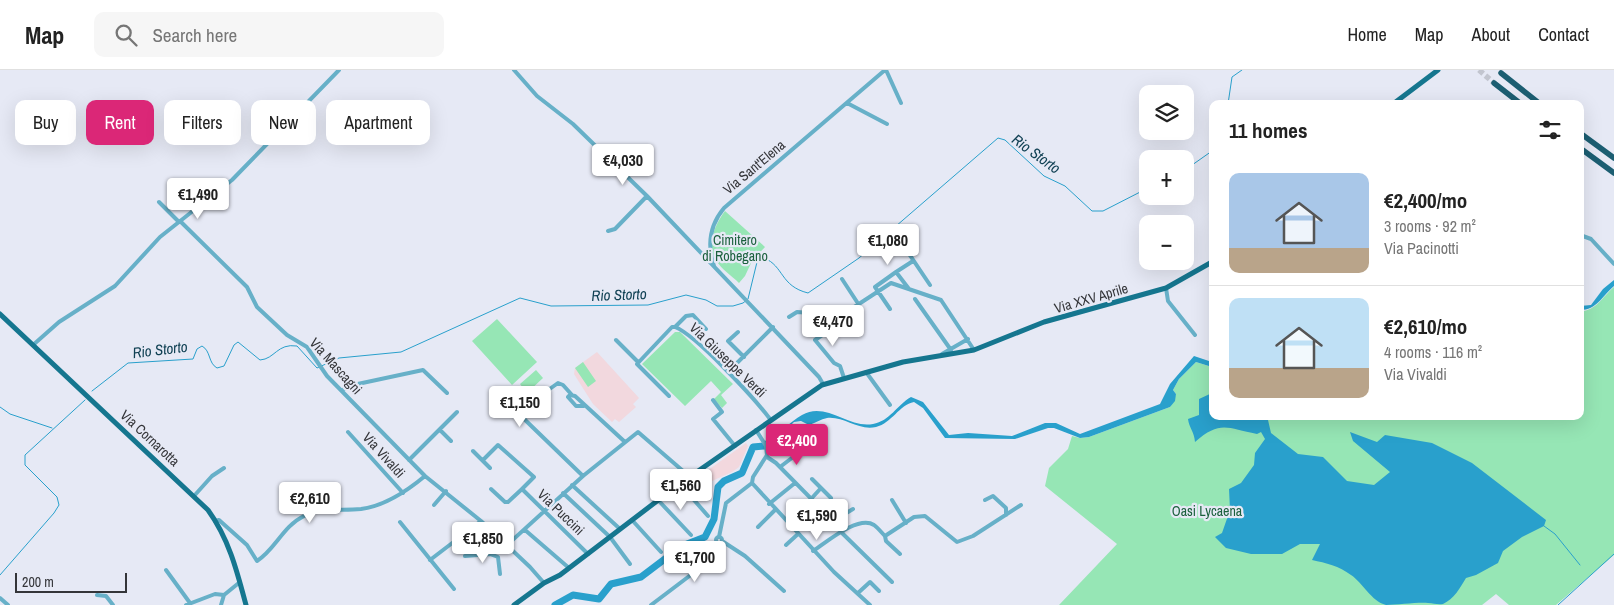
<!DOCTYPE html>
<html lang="en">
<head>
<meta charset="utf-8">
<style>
	body { margin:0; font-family:"Archivo Narrow",sans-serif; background:#f6f6f6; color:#222; height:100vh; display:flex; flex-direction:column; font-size:19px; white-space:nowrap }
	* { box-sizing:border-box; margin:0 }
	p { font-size:16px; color:#767676 }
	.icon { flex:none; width:28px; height:28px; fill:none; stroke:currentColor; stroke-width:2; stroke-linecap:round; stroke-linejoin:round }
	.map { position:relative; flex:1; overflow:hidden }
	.side { position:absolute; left:1209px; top:30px; width:375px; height:320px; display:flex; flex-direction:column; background:#fff; border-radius:10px; box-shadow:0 5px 20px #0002 }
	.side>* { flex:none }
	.top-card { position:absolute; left:15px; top:30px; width:475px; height:45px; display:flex; gap:10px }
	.buttons { position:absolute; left:1139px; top:15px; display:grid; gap:10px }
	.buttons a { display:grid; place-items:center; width:55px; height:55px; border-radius:10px; background:#fff; box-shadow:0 5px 20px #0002; font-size:25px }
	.scale { position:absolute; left:15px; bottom:12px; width:112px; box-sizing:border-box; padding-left:5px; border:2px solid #343539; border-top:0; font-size:14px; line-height:18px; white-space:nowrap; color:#343539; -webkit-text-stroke:4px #e6e9f5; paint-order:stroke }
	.price { position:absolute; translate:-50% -42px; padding:0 11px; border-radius:5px; background:#fff; color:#222; font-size:16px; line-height:32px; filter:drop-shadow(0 1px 2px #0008) }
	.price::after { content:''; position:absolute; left:50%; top:30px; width:15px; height:11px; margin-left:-8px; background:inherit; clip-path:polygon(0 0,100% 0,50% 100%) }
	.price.current { background:#db2777; color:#fff }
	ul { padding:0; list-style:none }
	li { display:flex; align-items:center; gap:15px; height:125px; padding:0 20px }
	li+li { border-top:1px solid #e0e0e0 }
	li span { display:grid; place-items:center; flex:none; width:140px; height:100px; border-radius:10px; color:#555 }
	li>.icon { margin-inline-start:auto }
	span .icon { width:60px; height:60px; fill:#fffc; stroke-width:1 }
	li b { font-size:21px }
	h2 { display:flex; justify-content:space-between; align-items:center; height:60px; padding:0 20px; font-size:21px }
	.chip { padding:0 18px; border-radius:10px; background:#fff; box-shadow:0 5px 20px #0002; font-size:18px; line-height:45px }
	.chip.current { background:#db2777; color:#fff }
	header { display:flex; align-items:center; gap:30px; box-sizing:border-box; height:70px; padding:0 25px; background:#fff; border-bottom:1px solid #e0e0e0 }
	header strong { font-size:24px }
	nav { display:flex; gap:28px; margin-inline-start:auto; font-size:18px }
	.search { width:350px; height:45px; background:#f6f6f6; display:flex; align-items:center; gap:12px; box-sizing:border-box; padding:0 18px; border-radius:10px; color:#767676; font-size:19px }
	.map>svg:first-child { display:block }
	.education { fill:#f2d8de }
	.green { fill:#96e6b5 }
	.water { fill:#29a0cc }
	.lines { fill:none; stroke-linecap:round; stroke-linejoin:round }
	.stream { stroke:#29a0cc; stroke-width:1 }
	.river { stroke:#29a0cc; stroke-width:7 }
	.highway-tunnel { stroke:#c2c5cf; stroke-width:5.5; stroke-dasharray:5.5 3; stroke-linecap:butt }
	.minor { stroke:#67b0c8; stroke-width:4 }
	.major { stroke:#15768f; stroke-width:5 }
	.highway { stroke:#1c5e72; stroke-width:5.5 }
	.labels { text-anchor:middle; stroke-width:4.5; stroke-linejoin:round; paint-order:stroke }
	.street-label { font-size:14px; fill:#343539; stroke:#e6e9f5 }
	.park-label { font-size:14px; fill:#1b603d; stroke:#e6e9f5 }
	.water-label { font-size:15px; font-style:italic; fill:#104053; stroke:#e6e9f5 }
</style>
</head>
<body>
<header>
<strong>Map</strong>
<div class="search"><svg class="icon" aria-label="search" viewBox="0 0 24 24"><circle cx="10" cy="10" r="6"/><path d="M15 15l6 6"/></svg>Search here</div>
<nav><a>Home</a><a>Map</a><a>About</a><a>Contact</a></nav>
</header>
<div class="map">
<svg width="1614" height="535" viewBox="0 0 1614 535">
	<rect width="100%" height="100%" fill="#e6e9f5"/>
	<path class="education" d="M597 282 639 328 633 334 636 337 619 352 615 349 612 352 593 334 574 304 575 298Z
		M746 373 748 376 739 397 732 402 712 411 704 403Z"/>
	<path class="green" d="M725 141 765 177 752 191 745 206 739 213C732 206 721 199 716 190 706 175 715 154 725 141Z
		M1614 217V485L1556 535H1509L1496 524 1482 535H1059L1117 474 1045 416 1049 398 1068 379 1072 366 1080 368 1089 367 1170 337 1176 324 1173 320 1179 309 1196 292 1212 297V346H1580V242C1598 239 1601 228 1614 217Z
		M497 249 537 292 512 315 472 271Z
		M675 262H680L733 314 721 325 727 333 722 338 714 329 721 322 711 311 685 336 642 294Z
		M583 292 596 311 588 317 575 298Z
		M536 300 543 308 527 323 520 314Z"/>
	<path class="water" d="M1614 210V216C1602 226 1597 240 1580 240V236L1591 235 1603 219Z
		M1194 286 1212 292V297L1196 292 1179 309 1173 320 1176 324 1175 331 1170 337 1089 367 1080 368 1054 358H1048L1015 369 945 368 923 338 914 332C899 335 892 353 876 357 858 361 844 346 827 348 821 349 815 353 809 355L801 351 794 352 769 376 766 372C779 364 790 352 802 345 826 331 849 359 873 354 890 351 897 335 911 327L923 332 949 365 968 363 1012 366 1045 353H1056L1080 364 1160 334 1170 314Z
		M1212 323V346H1273L1268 350 1271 363 1298 384 1323 387 1347 411 1374 415 1390 402 1353 371 1350 362 1377 372 1385 365 1432 373 1472 393 1546 450 1544 456 1522 467 1503 481 1498 493 1476 505 1466 508C1460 518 1454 529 1443 534 1437 535 1434 533 1428 533 1418 532 1398 535 1386 535 1371 531 1363 513 1351 505 1339 496 1326 493 1312 490L1320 474H1300L1282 484H1251L1226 478 1215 467 1222 463 1230 440 1229 419 1241 413 1254 395 1255 383 1265 369 1261 362 1257 364C1227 358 1220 350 1195 372 1194 361 1189 358 1188 349L1199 345V329Z"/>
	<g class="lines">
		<path class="stream" d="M1228 34 1232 7 1242 0
			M1185 100 1212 81
			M92 321 128 293 193 289 197 279 202 276C211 281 208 293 217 298L224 296 234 275 238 272 260 290C275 289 277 273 297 276L317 298 339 288 401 282 520 228 551 236 648 235 686 225 706 230 717 236H733L743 233 748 229 757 192 764 188C784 196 780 216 808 223L859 188 998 68 1005 70 1044 106 1065 116 1092 141H1103L1148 118
			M0 337 10 344 52 358
			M1544 456 1555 464 1580 495
			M0 505 54 443 59 435 57 427 25 395V385L85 330
			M1558 535 1614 484"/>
		<path class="river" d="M555 535 573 525 599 529 611 514 641 507 682 476 705 467 714 449 718 417 724 411 742 403 753 377 764 376 770 372"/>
		<path class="highway-tunnel" d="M1479 0 1494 13"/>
		<path class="minor" d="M514 0 537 26 573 54 647 126 819 307 823 314
			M886 0 901 33
			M847 33 887 54
			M159 132 179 152
			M180 151 247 217 257 237 287 265 307 277 327 306 425 406 481 451 530 497 544 513
			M608 161 615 159 647 126
			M1580 165 1591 169 1614 194
			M897 166 930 215
			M714 196C707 175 709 156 724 138L885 0
			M896 202 913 191
			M842 209 859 235
			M1166 218 1168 231 1195 265
			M915 229 951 280
			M890 239 875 217 896 202 909 219
			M833 244 831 259 815 270 834 293 840 296 844 308
			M789 247 797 242 842 245 891 213 941 230 974 280
			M675 257 686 246 693 245 706 259
			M738 262 728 271 744 287
			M616 270 638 292
			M33 275 59 252 115 216 160 167 232 110 339 0
			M942 284 968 269
			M728 302 773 257
			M866 302 890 335
			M342 320 353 315 423 300 447 323
			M572 325 563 315 558 313 519 341 521 346 583 406
			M669 326 637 294 672 257H675C696 265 755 329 770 349
			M713 330 722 342 713 349 735 376
			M584 336H576L568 327 570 325 575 326 625 372
			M440 360 451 371
			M348 362 403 423
			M473 381 490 398
			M767 387 776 393 843 461
			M409 390 457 342
			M483 390 498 375 534 407 522 419 588 484
			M780 397 801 381
			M812 409 831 428
			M752 413 834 502 870 535
			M752 413 753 407 767 385 766 376 756 360
			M680 414 708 446
			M572 415 620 459
			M491 419 505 432H508L522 419
			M563 423 610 467 630 494
			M194 426 212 406 224 398
			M811 429 821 418
			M658 430 691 465
			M892 430 906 453
			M985 430 993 426 1006 438V445
			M769 434 795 413
			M434 435 446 421
			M632 450 661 482
			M215 451 219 450 247 475 257 491C275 480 283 456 304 446 323 437 340 441 361 439 385 436 407 421 425 406
			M833 451 853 439
			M400 452 454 519
			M758 457 775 440
			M525 460 569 498
			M841 462 892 512
			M885 466 886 471 900 484
			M719 467 726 433 752 413
			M716 470a3 3 0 1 1 6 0a3 3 0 1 1-6 0Z
			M722 471 745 486 784 521
			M507 475 583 406 638 362 690 407
			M786 475 798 464
			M813 481C827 472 858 445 874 455 878 458 882 463 885 466L914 447 925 446 957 472 973 466 1021 435
			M465 486 490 484 498 487 500 504
			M430 490 481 451
			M166 500 190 533
			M858 523 870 512 879 521
			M97 525 106 526 113 535
			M0 528 8 535
			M186 535 215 524 224 525 240 512
			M221 535 224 525
			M651 535 696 501 708 489 718 473"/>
		<path class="major" d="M1393 34 1438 0
			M0 244 208 440C229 469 237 501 246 535
			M514 535 544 513 560 505 678 415 822 315 903 292 974 280 1044 252 1166 218 1212 192"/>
		<path class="highway" d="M1501 3 1540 34
			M1494 13 1521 34
			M1580 63 1614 88
			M1580 78 1614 103"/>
	</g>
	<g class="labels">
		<g class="street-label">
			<text transform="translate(754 97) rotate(-40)" y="5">Via Sant'Elena</text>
			<text transform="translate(1091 228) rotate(-16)" y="5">Via XXV Aprile</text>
			<text transform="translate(728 290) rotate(44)" y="5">Via Giuseppe Verdi</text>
			<text transform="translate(336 296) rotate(48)" y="5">Via Mascagni</text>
			<text transform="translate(150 368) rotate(43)" y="5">Via Cornarotta</text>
			<text transform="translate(384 385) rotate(48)" y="5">Via Vivaldi</text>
			<text transform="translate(561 442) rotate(44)" y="5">Via Puccini</text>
		</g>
		<g class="park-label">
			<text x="735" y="175">Cimitero<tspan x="735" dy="16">di Robegano</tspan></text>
			<text x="1207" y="446">Oasi Lycaena</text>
		</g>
		<g class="water-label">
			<text transform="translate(1036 84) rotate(36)" y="5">Rio Storto</text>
			<text transform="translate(619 225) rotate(-2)" y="5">Rio Storto</text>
			<text transform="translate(160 280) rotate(-7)" y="5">Rio Storto</text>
		</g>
	</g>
</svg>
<div class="buttons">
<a><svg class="icon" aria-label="layers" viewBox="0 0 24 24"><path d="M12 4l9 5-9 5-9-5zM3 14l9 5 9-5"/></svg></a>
<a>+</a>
<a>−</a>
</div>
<div class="scale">200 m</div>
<b class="price" style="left:623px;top:116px">€4,030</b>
<b class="price" style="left:198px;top:150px">€1,490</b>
<b class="price" style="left:888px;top:196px">€1,080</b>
<b class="price" style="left:833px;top:277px">€4,470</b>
<b class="price" style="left:520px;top:358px">€1,150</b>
<b class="price current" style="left:797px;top:396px">€2,400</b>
<b class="price" style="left:681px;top:441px">€1,560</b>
<b class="price" style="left:310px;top:454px">€2,610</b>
<b class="price" style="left:817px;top:471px">€1,590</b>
<b class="price" style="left:483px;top:494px">€1,850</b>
<b class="price" style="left:695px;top:513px">€1,700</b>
<div class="top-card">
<a class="chip">Buy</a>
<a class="chip current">Rent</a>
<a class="chip">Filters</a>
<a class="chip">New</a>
<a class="chip">Apartment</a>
</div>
<section class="side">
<h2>11 homes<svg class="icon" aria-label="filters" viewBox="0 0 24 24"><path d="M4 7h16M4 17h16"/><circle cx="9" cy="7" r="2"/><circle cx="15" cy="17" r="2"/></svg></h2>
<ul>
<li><span style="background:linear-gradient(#a9c7e8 75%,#b9a48a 0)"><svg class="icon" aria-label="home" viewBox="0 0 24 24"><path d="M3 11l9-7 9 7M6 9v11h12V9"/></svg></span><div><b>€2,400/mo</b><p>3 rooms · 92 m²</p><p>Via Pacinotti</p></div></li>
<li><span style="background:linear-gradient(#bfe0f5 70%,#b9a48a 0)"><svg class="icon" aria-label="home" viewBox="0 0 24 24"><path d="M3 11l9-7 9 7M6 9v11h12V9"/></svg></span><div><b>€2,610/mo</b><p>4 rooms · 116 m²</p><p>Via Vivaldi</p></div></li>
</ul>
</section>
</div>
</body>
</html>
